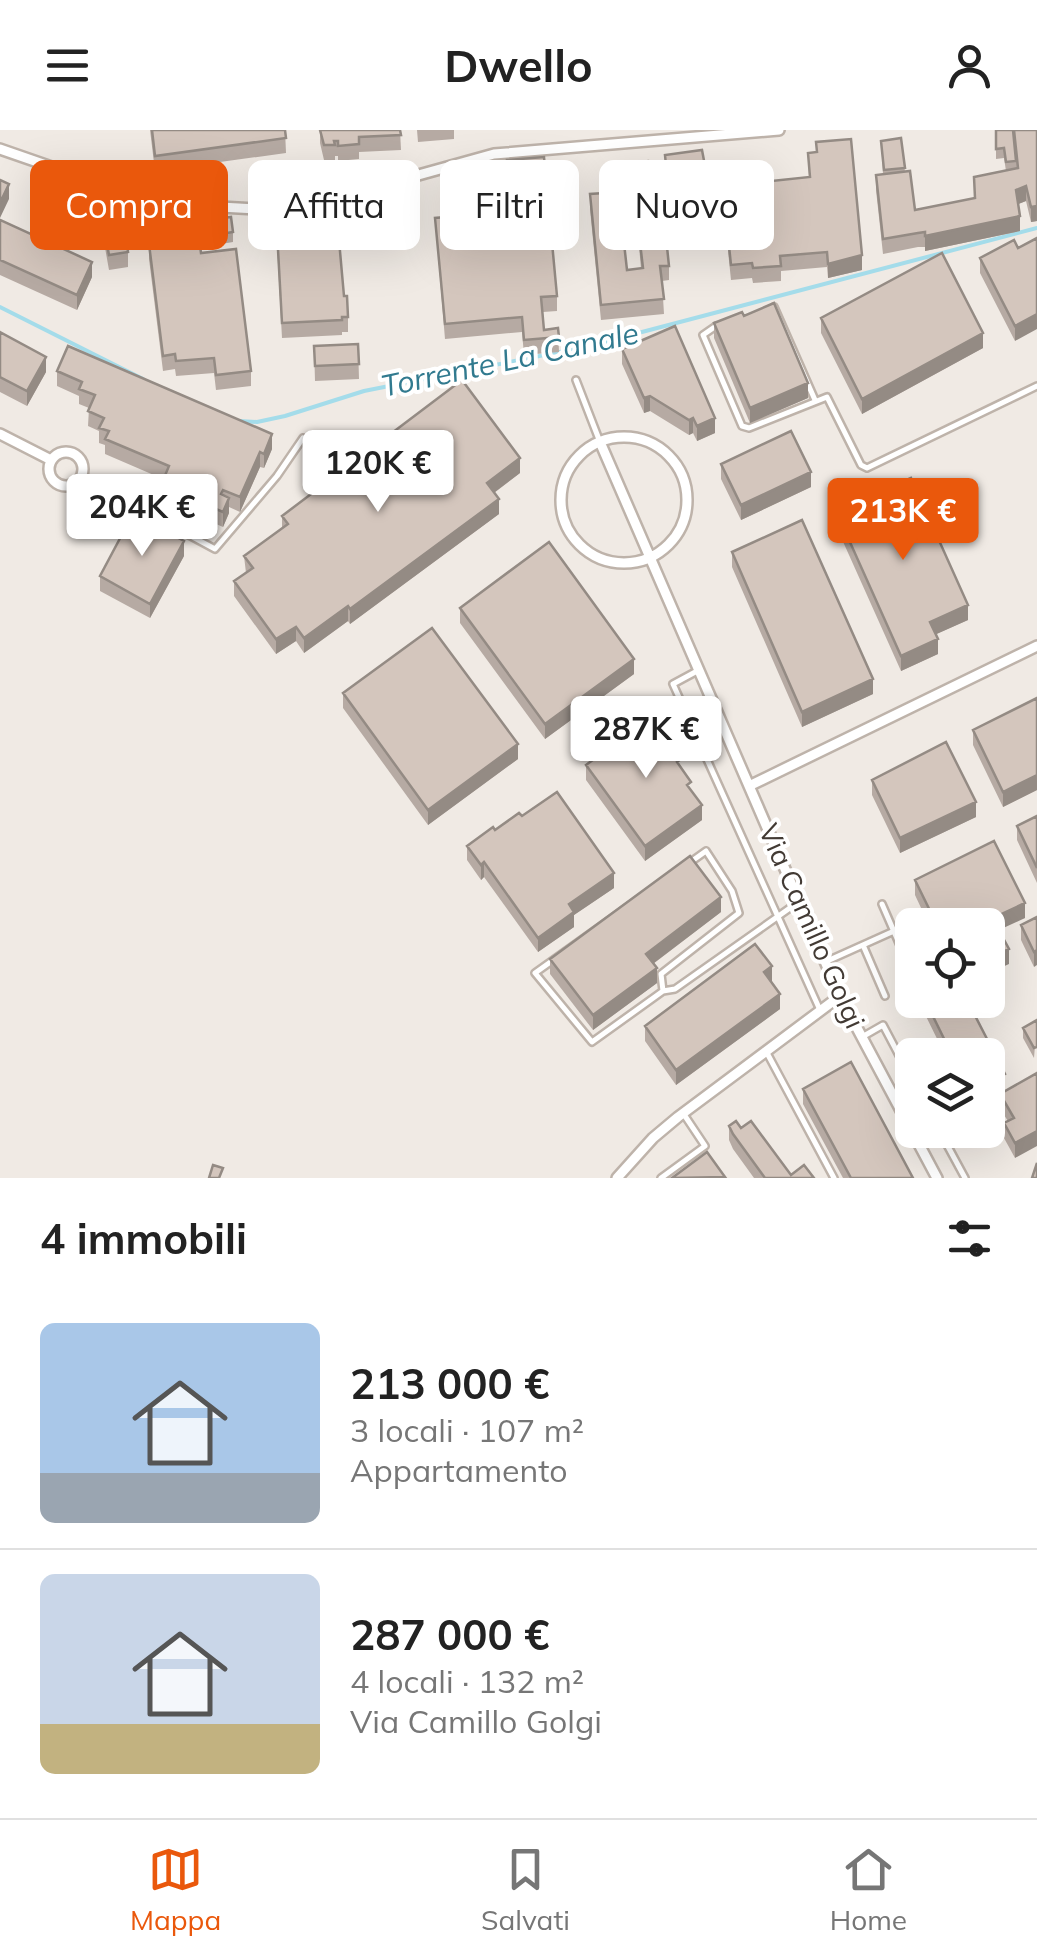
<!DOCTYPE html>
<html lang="it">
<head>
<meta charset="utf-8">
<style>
	body { margin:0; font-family:Mulish,sans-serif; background:#f6f6f6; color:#222; height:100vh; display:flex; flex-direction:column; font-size:38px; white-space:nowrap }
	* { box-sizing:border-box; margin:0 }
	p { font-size:32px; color:#767676 }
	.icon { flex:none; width:55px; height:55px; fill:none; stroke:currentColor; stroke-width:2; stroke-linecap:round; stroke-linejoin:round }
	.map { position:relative; height:1048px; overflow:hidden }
	.panel { display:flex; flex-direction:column; background:#fff; flex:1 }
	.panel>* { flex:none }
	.banner { position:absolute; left:30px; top:30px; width:978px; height:90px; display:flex; gap:20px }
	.tools { position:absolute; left:895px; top:778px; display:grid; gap:20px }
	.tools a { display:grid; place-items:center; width:110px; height:110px; border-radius:15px; background:#fff; box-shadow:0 10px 40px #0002; font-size:50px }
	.price { position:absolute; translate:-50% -85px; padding:0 22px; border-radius:10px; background:#fff; color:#222; font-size:32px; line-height:65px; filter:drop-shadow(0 2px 5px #0008) }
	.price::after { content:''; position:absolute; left:50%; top:60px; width:30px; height:22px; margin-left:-15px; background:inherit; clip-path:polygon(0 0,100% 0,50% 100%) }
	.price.current { background:#ea580c; color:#fff }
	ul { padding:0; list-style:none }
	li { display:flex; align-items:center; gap:30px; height:250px; padding:0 40px }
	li+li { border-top:2px solid #e0e0e0 }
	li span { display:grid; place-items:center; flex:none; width:280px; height:200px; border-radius:15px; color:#555 }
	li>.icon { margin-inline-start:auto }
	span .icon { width:120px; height:120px; fill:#fffc; stroke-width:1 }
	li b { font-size:42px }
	h2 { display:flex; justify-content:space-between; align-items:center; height:120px; padding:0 40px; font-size:42px }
	.tag { padding:0 35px; border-radius:15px; background:#fff; box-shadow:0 10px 40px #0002; font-size:35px; line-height:90px }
	.tag.current { background:#ea580c; color:#fff }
	header { display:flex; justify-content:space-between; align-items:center; height:130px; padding:0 40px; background:#fff; font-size:45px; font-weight:700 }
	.tab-bar { display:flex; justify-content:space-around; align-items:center; height:140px; border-top:2px solid #e0e0e0; background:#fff; font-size:28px; color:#767676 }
	.tab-bar a { display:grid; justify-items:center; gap:5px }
	.tab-bar .current { color:#ea580c }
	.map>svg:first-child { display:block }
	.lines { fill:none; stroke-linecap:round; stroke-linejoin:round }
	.stream { stroke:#a4dcea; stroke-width:4 }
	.lane-casing { stroke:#beb3aa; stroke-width:10 }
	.street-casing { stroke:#beb3aa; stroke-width:14 }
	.lane { stroke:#fff; stroke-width:5 }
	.street { stroke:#fff; stroke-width:9 }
	.wall { fill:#b6aaa3 }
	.shaded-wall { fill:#948b84 }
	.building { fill:#d4c6bd; stroke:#948b84; stroke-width:2.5 }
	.labels { text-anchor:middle; stroke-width:8; stroke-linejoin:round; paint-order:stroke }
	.street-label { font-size:28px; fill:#423a34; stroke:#fff }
	.water-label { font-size:30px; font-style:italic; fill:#317a8f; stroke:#fff }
</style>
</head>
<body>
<header><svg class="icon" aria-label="menu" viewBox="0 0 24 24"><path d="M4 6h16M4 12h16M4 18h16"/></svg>Dwello<svg class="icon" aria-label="person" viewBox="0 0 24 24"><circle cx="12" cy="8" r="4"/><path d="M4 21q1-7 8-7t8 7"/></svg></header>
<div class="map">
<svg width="1037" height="1048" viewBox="0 0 1037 1048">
	<rect width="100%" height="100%" fill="#f0eae4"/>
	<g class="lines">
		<path class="stream" d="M0 177 143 249
			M239 291 257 292 285 286 364 261 585 217 1037 98"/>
		<defs>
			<path id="lane" d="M774 177 815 270
				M716 196 703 205 742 296 749 298 827 267 861 335 867 338 1037 256
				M576 250 600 312
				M81 347 215 419 277 346 303 308
				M699 540 673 554 820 880
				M706 721 732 761 739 783 661 844 663 861 592 912 535 843Z
				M882 774 912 843
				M863 815 885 866
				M825 832 894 801
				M663 861 675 859 797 773
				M862 907 883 895 912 950
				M767 923 834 1048
				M939 1000 965 1048
				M661 1048 705 1016 683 983"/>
			<path id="street" d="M0 19 72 44 203 76 275 80 314 74 494 24 779 0
				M0 304 51 330
				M561 370a63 63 0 1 1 126 0a63 63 0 1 1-126 0Z
				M600 312 840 866 937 1048
				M49 339a17 17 0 1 1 34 0a17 17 0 1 1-34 0Z
				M749 656 1037 516
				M617 1048 653 1008 678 987 840 866"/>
		</defs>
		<use href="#lane" class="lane-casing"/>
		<use href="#street" class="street-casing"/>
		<use href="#lane" class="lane"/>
		<use href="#street" class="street"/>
	</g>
	<path class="wall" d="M150 0H285L286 23 155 41Z
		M320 0H400L401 20 359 22V29L338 31V26H335V30H324L320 13Z
		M417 0H454V9L418 12Z
		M996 0H1037V91L1031 92 1026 71 1018 74 1020 101 925 121V117H918L883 124 876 60V45L883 44 881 11 901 8 905 42 915 80 974 69V47L1006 41 1004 28 996 29Z
		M816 12 862 140 828 148 827 137 781 141V151L753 153 752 148 731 150 720 43 735 67 744 66V54L809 47 808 23 816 22Z
		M665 25 712 73V88H707L708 108 691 110 690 100 676 101 675 90 670 91Z
		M507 30 557 166V181L543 182 544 200 558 198 559 222 524 225 522 202 445 209 435 88 494 89 511 88 509 69 451 77 449 44 507 41Z
		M648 31 650 60 669 136V150L662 151 664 184 601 190 590 79V64L605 69 627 140 641 138 634 62 629 63 627 33Z
		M102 82 128 122V137L109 140 104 112 98 110V95L102 91Z
		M213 89 233 102V112L215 115Z
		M0 90 92 147 77 180 0 145Z
		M156 96 173 111 201 123 251 241V256L216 260 214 243 176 246 175 239 163 241 149 129V114L157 113Z
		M277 116 344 166 348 187V202H342V205L282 208Z
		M1018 118 1015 211 980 143V128Z
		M744 186 808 268 750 293 714 208V193Z
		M821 188 983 218 862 284 821 203Z
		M0 202 46 242 27 276 0 262Z
		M358 214 359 249 315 251 314 216Z
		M622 219 715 303 697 311 693 303 689 305 650 281 644 283 622 234Z
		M57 241 272 319 264 338 260 337 240 382 229 377V383L223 397 161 370V355L163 349 105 324V315L99 313V301L88 296 89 278 79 274V266L57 256Z
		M721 334 811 357 741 390 721 349Z
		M520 343 494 363 499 384 350 494 348 491 304 523 296 511 276 524 234 466V451L246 443 244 426 282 399V386Z
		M836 381 968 490 936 504 938 524 901 541 836 396Z
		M732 422 873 564 802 597 732 437Z
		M184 426 150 488 100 461V446Z
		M460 478 634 544 545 609 460 493Z
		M343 563 518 629 428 695 343 578Z
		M1037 568V660L1003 677 973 615V600Z
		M671 615 691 661 702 690 645 731 586 650V635Z
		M872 650 976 687 900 723 872 665Z
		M522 686 614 758 574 785V797L538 822 484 747 481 750 467 730V716Z
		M1037 686V753L1017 710V696Z
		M915 750 1025 788 988 795H929L915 765Z
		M721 782 653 834 657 853 593 900 550 844V829Z
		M1037 787 1034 837 1021 810V795Z
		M771 851 780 879 676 955 645 911V896Z
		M918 870H967L1005 959 988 968V925H945Z
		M1037 890 1034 928 1023 908V898Z
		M1037 943 1015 1028 1004 1008V993L1008 991 1000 979V964Z
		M803 959 913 1048H843L803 974Z
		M729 996 741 998 791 1045 814 1048H754L733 1019 729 1010Z"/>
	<path class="shaded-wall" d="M9 54V69L0 88V73Z
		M1026 56V71L1016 75V60Z
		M1037 76V91L1031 92V77Z
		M1020 86V101L925 121V106Z
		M862 125V140L828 148V134Z
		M92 132V147L77 180V165Z
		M1037 184V199L1015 211V196Z
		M983 203V218L862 284V269Z
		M46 227V242L27 276V261Z
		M808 253V268L750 293V278Z
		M650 266V281L644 283V268Z
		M693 288V303L689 305V290Z
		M715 288V303L697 311V296Z
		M272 304V319L264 338V324Z
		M260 322V337L240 382V367Z
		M520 328V343L487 368V353Z
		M811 342V357L741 390V375Z
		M229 368V383L223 397V382Z
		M499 369V384L350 494V479Z
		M184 411V426L150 488V474Z
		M968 475V490L930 507V492Z
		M348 476V491L304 523V508Z
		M296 497V511L276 524V509Z
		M938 509V524L901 541V526Z
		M634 529V544L545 609V594Z
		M873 549V564L802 597V582Z
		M518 614V629L428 695V680Z
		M1037 645V660L1003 677V662Z
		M976 672V687L900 723V708Z
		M702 675V690L645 731V716Z
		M484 732V747L481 750V735Z
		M614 743V758L574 785V797L538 822V808L569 774Z
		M721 767V782L646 839V824Z
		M1025 773V788L988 805V795H978Z
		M1009 819V834L998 839V854L988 859V844L992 827Z
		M1037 820V835L1034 837V822Z
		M772 836V851L764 857V842Z
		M657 838V853L593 900V885Z
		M780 864V879L676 955V940Z
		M1005 944V959L988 968V953Z
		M1037 1001V1016L1015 1028V1013Z"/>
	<path class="building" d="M152 0H285L286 8 155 26Z
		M320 0H400L401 5 359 7V14L338 16V11H334L335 15H324Z
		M996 0H1013L1016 31 1006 32 1004 18 996 19Z
		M1014 0H1037V76L1031 77 1026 56 1016 60 1020 86 925 106V102L918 103 883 109 876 45 910 41 915 80 975 68 974 47 1018 38Z
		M901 8 905 38 884 40 881 11Z
		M851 9 862 125 828 134 827 122 780 126 781 136 753 138 752 133 731 135 724 68 745 66 744 54 810 47 808 23 817 22 816 12Z
		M702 20 712 73H706L708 93 691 95 690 85 676 86 675 76H670L665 25Z
		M544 27 557 166 541 167 544 200 558 198 559 207 524 210 522 187 445 194 435 88 494 83V89L512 88 509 54 451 62 449 44 508 41 507 30Z
		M648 31 650 51 629 53 627 33Z
		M732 41 735 67 724 68V73L720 43Z
		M0 50 9 54 0 73Z
		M661 59 669 136H660L664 169 601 175 590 64 604 63 605 69 619 68 627 140 643 138 634 62Z
		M123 80 128 122 109 125 104 98 98 95 103 90 102 82Z
		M231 87 233 102 215 105 213 89Z
		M0 90 92 132 77 165 0 130Z
		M171 95 173 111 158 113 156 96Z
		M338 99 344 166H347L348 187H342V190L282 193 277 101Z
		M199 108 201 123 236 119 251 241 216 245 214 228 176 231 175 224 163 226 149 114Z
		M1037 108V184L1015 196 980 128 1014 110 1018 118Z
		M942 123 983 203 862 269 821 188Z
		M774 173 808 253 750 278 714 193 742 182 744 186Z
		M675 196 715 288 697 296 693 288 689 290 650 266 644 268 622 219Z
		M0 202 46 227 27 261 0 247Z
		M358 214 359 234 315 236 314 216Z
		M68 216 272 304 264 324 260 322 240 367 223 360 221 364 229 368 223 382 161 355 169 336 105 309 109 301 99 298 104 288 88 281 95 265 79 259 82 252 57 241Z
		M462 250 520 328 487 353 499 369 350 479 348 476 304 508 296 497 276 509 234 451 253 438 244 426 288 394 282 386Z
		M791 301 811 342 741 375 721 334Z
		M911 348 968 475 930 492 938 509 901 526 836 381Z
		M133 384 184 411 150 474 100 446Z
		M802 390 873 549 802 582 732 422Z
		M549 412 634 529 545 594 460 478Z
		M432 498 518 614 428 680 343 563Z
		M1037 568V645L1003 662 973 600Z
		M655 584 671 605 666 609 681 629 677 632 691 652 687 655 702 675 645 716 586 635Z
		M946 612 976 672 900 708 872 650Z
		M557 662 614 743 569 774 574 782 538 808 484 732 481 735 467 716 493 697 495 700 519 683 522 686Z
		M1037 686V738L1017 696Z
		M994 711 1025 773 978 795H937L915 750Z
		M690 726 721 767 646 824 657 838 593 885 550 829Z
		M1037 787V820L1034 822 1021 795Z
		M1002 806 1009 819 992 827 998 839 988 844V814Z
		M755 814 772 836 764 842 780 864 676 940 645 896Z
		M925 870H967L1005 944 988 953V925H952Z
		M1037 890V917L1034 918 1023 898Z
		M851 932 913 1048H851L803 959Z
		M1037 943V1001L1015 1013 1004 993 1014 988 1000 964Z
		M736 991 741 998 751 991 791 1045 804 1035 814 1048H765L733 1004 729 996Z
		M707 1022 725 1047 672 1048Z
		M1037 1033V1048H1032Z
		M213 1035 223 1038 219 1048H209Z"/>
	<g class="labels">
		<g class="street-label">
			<text transform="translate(812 796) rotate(66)" y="10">Via Camillo Golgi</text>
		</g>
		<g class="water-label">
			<text transform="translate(510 230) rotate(-12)" y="10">Torrente La Canale</text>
		</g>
	</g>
</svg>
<div class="tools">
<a><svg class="icon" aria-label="locate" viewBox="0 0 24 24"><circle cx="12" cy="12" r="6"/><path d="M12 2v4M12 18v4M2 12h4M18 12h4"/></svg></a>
<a><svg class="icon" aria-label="layers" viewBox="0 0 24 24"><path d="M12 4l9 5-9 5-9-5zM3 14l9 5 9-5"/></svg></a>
</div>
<b class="price" style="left:378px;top:385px">120K €</b>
<b class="price" style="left:142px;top:429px">204K €</b>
<b class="price current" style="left:903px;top:433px">213K €</b>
<b class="price" style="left:646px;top:651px">287K €</b>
<div class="banner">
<a class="tag current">Compra</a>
<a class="tag">Affitta</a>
<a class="tag">Filtri</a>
<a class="tag">Nuovo</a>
</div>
</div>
<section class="panel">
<h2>4 immobili<svg class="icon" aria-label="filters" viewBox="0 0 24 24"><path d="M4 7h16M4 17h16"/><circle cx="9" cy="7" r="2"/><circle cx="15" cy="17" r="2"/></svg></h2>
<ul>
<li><span style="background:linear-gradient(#a9c7e8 75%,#9aa5b1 0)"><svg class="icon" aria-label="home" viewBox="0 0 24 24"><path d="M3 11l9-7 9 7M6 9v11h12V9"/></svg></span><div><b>213 000 €</b><p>3 locali · 107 m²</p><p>Appartamento</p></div></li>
<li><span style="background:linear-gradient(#c9d6e8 75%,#c2b280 0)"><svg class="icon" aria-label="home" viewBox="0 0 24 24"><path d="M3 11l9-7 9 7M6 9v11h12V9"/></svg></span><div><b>287 000 €</b><p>4 locali · 132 m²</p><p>Via Camillo Golgi</p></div></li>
</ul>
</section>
<nav class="tab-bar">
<a class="current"><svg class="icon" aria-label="map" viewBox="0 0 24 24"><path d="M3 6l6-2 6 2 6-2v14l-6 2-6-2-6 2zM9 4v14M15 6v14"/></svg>Mappa</a>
<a><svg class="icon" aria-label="saved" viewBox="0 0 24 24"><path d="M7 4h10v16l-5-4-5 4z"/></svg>Salvati</a>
<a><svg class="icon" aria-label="home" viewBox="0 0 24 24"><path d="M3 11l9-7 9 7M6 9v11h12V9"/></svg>Home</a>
</nav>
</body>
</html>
